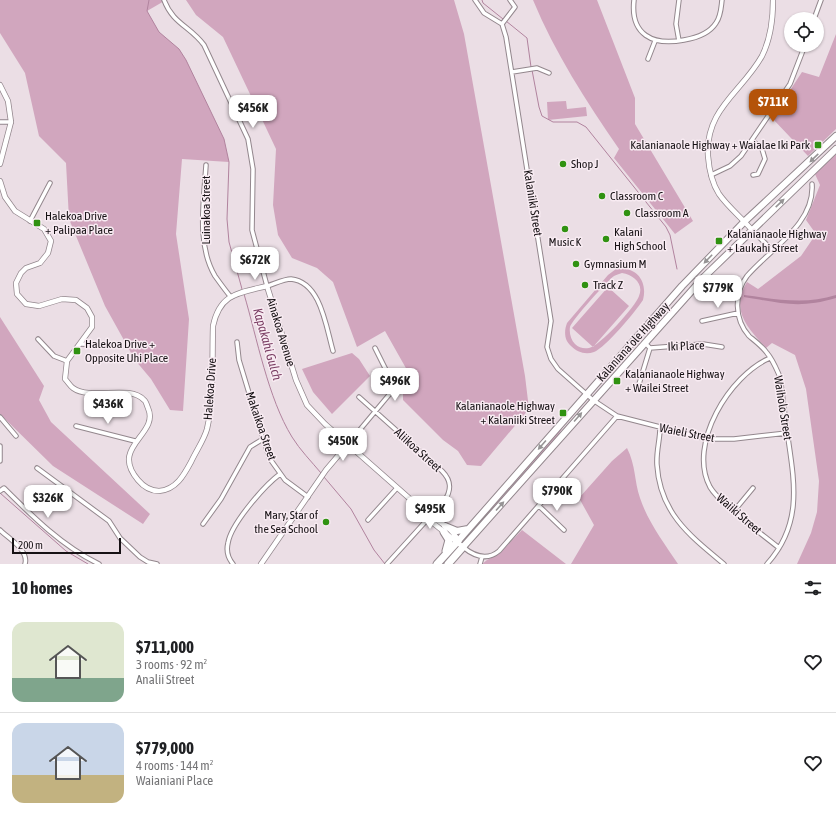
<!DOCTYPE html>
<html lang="en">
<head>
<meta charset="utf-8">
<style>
	body { margin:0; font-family:"Asap Condensed",sans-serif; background:#f6f6f6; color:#202124; height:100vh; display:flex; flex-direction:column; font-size:15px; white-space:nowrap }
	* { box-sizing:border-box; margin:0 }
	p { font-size:13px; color:#757577 }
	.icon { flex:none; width:22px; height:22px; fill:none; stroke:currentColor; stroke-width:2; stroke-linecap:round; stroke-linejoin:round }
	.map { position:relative; height:564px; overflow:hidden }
	.sheet { display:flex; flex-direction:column; background:#fff; flex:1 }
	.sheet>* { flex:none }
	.controls { position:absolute; left:784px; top:12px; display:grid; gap:8px }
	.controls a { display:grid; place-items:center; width:40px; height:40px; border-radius:50%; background:#fff; box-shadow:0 1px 3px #0004; font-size:20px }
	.scale { position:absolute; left:12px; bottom:10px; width:109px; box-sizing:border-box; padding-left:4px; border:2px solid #161114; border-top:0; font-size:11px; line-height:14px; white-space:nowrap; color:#161114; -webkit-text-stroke:3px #f8ebf2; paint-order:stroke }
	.price { position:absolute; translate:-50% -34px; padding:0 9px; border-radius:8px; background:#fff; color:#222; font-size:13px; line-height:26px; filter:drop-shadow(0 1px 2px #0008) }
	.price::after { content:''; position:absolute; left:50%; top:24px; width:12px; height:9px; margin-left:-6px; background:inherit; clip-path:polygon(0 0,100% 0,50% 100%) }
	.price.on { background:#b45309; color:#fff }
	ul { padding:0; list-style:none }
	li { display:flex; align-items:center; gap:12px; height:100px; padding:0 12px }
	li+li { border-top:1px solid #e0e0e0 }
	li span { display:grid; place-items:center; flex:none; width:112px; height:80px; border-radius:12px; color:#555 }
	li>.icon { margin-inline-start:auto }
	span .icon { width:48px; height:48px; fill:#fffc; stroke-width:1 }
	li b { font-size:17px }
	h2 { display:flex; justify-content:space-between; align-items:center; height:48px; padding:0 12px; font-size:17px }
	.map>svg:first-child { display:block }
	.green { fill:#d1a6be; fill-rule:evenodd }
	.water { fill:#b1839e }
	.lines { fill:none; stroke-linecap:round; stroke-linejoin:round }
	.stream { stroke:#b1839e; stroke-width:1 }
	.minor-casing { stroke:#93878d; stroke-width:5.5 }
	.tertiary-casing { stroke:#93878d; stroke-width:6 }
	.trunk-casing { stroke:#93878d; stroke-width:8 }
	.motorway-casing { stroke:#93878d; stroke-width:9 }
	.minor { stroke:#fff; stroke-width:3.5 }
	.tertiary { stroke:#fff; stroke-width:4.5 }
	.trunk { stroke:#fff; stroke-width:6 }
	.motorway { stroke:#fff; stroke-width:7 }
	.oneway { fill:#969495 }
	.poi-dot { fill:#309211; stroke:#f8ebf2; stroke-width:1.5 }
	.labels { text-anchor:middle; stroke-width:3; stroke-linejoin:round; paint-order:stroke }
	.poi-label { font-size:12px; fill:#161114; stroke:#f8ebf2; text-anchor:start }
	.street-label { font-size:12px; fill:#161114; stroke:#f8ebf2 }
	.water-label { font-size:13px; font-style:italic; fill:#7a3e63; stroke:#f8ebf2 }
</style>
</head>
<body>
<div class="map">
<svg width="836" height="564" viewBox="0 0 836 564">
	<rect width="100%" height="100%" fill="#ebdee5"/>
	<path class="green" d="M0 0H166L147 11 159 32 179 49 186 60 224 139 229 162 182 159 176 234 189 319 183 411 170 410 151 379 135 360 105 306 69 219 66 163 39 136 25 73 0 33Z
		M186 0H454L464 34 525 376 529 409 481 466 467 465 458 451 443 440 403 400V391L416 386 385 331 357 347 333 282 317 268 292 258 278 235 273 205 276 149 223 37 196 15Z
		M533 0H597L635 98V124L693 221 675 234 614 158 619 149C586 101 555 53 533 0Z
		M836 34V129L808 156 772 118 802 72 819 77Z
		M566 101 567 109 586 107 587 116 548 120 547 102Z
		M836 154V564H797L811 533 817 512 819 481 806 389 795 355 772 343 766 348C747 327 730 310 747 282L758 289 801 256 816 234 806 220 820 185 815 174Z
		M616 269C636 266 648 281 643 300 636 311 605 348 594 352 585 355 577 352 571 346 564 340 564 331 567 323L608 275ZM622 273C634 275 644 284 639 296 636 306 599 347 589 348 584 349 579 348 575 344 571 340 569 333 570 327 572 320 607 281 614 276 616 275 619 274 622 273Z
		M608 287 629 306 593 347 572 328Z
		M0 317 44 386 39 400 51 422 150 514 143 524 53 466 0 414Z
		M352 353 359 359 370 376 332 414 313 392 302 369Z
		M563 426C562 436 497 505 486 517L480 521Z
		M627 448C636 466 634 480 640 498 648 522 664 543 678 564H571L594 525 579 498 612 461Z
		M522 530 566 564H482L487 560 499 554Z"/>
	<path class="water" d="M744 295C776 299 805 305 836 295V298C799 309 781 303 744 297Z"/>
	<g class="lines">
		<path class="stream" d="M149 0 147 11 159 32 179 49 186 60 224 139 229 162 227 219 229 242 242 289
			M482 0 483 3 503 19
			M506 21 527 38 531 67
			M532 70 539 107 542 116 553 122H577L586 127 666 227 670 235 677 269
			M244 294C257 338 268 398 292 437 300 450 311 461 321 473
			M324 477 351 509 374 550 385 564
			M0 493 66 551 88 564"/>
		<defs>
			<path id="minor" d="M164 0C173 24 190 26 204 45L248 139 253 169 252 230 267 286C274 284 284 279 291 279 321 282 326 327 333 351
				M475 0 484 13 502 24 506 37 551 321 547 347 551 359 558 369 593 400 617 416 707 439H734L787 433
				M634 0C630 35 653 46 684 40 696 38 709 34 716 23 721 16 721 8 722 0
				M679 0 676 24 679 41
				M814 19 821 0
				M502 24 515 7 510 0
				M648 59 655 41
				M512 72 537 68 549 73
				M0 122H11
				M752 140 762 149 765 159 758 174 753 175
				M206 165C204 200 196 244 215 276 220 283 225 290 230 296
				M711 175 730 166 741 156 790 84 805 45
				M30 221 50 183
				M752 230 772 250
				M702 321 738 313
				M38 339 54 356 67 361
				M237 342 239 360 263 439 270 459 285 480 308 497
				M645 343 650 348 703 344 722 347
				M81 344 108 345
				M770 358C730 375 687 444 710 487 720 504 762 534 779 548
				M639 384 650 348
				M359 397 442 471C451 480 452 489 445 500L387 564
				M0 417 16 436
				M76 426 135 441
				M660 428C660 440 656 452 657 465 660 513 690 536 724 564
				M348 444 393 390V384L375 348
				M0 446V461
				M37 468 109 521 120 538 140 557 148 562 157 564
				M0 491 4 488C33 517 62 546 99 564
				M539 506 564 530
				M734 511 753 488
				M368 520 397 488
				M203 524 221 499 250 447 263 439
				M0 530C9 539 29 550 25 564
				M463 547C474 556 487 561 499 551L617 416
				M233 564C228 558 226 551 228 543 231 524 264 486 280 474
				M480 564 482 557
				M767 564C802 525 795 485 788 438 785 418 783 398 780 377 776 368 773 360 767 353 762 346 755 341 749 336 734 319 734 293 747 276 770 249 815 224 812 184"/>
			<path id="tertiary" d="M0 85 8 101 11 122 0 164
				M0 181 5 197 15 211 44 229 51 241 48 253 40 263 26 268 21 273 16 283 17 294 26 304 39 306 62 299 76 300 87 308 92 317V327L67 361 65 379C68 382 70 386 73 388 91 401 129 384 144 400 146 401 147 406 148 408 160 435 109 446 138 480 143 486 151 491 159 491 176 490 184 475 191 462 196 451 204 440 207 429 214 399 212 357 213 326 220 293 239 293 267 286L296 380 307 405 325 424 426 513 433 523 463 547
				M752 230C742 218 728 207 719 194 712 183 709 169 708 156 705 109 742 92 762 56 771 38 773 20 773 0
				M430 517C440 521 454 530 458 541
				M261 564 326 470 348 444"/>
			<path id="trunk" d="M445 526 457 531 468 529
				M458 541 682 286 745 221 836 136
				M463 547 704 277 836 149"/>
			<path id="motorway" d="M444 532 449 540 446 551
				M437 564 458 541
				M448 564 463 547"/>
		</defs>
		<use href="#minor" class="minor-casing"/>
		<use href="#tertiary" class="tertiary-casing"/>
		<use href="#trunk" class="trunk-casing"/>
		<use href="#motorway" class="motorway-casing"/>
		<use href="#minor" class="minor"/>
		<use href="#tertiary" class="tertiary"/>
		<use href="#trunk" class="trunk"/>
		<use href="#motorway" class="motorway"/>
	</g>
	<defs><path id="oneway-solid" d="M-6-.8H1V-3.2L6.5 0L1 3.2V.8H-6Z"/></defs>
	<g class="oneway">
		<use href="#oneway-solid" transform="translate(814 158) rotate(136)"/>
		<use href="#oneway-solid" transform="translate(780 203) rotate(-44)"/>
		<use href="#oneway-solid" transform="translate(708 259) rotate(134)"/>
		<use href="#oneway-solid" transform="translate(578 417) rotate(-49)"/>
		<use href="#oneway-solid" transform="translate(542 445) rotate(131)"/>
		<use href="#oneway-solid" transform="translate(500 506) rotate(-48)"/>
	</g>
	<g class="poi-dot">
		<rect x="814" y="141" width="8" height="8" rx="2"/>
		<circle cx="563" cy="164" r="4"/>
		<circle cx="602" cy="196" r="4"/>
		<circle cx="627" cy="213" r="4"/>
		<rect x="33" y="219" width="8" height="8" rx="2"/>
		<circle cx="565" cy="229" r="4"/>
		<circle cx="606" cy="239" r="4"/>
		<rect x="715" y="237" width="8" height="8" rx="2"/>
		<circle cx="576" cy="264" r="4"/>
		<circle cx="585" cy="285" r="4"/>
		<rect x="73" y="347" width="8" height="8" rx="2"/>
		<rect x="613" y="377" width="8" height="8" rx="2"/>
		<rect x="559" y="409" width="8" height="8" rx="2"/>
		<circle cx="326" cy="522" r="4"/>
	</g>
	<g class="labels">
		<g class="poi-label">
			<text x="810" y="149" text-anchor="end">Kalanianaole Highway + Waialae Iki Park</text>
			<text x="571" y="168">Shop J</text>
			<text x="610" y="200">Classroom C</text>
			<text x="635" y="217">Classroom A</text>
			<text x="45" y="220">Halekoa Drive<tspan x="45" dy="14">+ Palipaa Place</tspan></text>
			<text x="614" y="236">Kalani<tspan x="614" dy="14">High School</tspan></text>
			<text x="727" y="238">Kalanianaole Highway<tspan x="727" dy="14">+ Laukahi Street</tspan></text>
			<text x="565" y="246" text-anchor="middle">Music K</text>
			<text x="584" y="268">Gymnasium M</text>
			<text x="593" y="289">Track Z</text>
			<text x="85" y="348">Halekoa Drive +<tspan x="85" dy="14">Opposite Uhi Place</tspan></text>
			<text x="625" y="378">Kalanianaole Highway<tspan x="625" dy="14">+ Wailei Street</tspan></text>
			<text x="555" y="410" text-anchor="end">Kalanianaole Highway<tspan x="555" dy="14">+ Kalaniiki Street</tspan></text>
			<text x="318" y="519" text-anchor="end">Mary, Star of<tspan x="318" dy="14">the Sea School</tspan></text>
		</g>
		<g class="street-label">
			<text transform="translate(533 203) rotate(81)" y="4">Kalaniiki Street</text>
			<text transform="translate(206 210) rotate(-90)" y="4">Luinakoa Street</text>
			<text transform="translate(281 332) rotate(73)" y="4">Ainakoa Avenue</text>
			<text transform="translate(633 342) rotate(-48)" y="4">Kalaniana’ole Highway</text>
			<text transform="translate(686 346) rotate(-2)" y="4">Iki Place</text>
			<text transform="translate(210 389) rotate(-86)" y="4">Halekoa Drive</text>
			<text transform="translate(783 408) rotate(81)" y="4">Waiholo Street</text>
			<text transform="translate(261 426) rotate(71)" y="4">Makaikoa Street</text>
			<text transform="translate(687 433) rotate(11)" y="4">Waieli Street</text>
			<text transform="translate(418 450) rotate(42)" y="4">Aliikoa Street</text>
			<text transform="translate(739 514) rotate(41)" y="4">Waiiki Street</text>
		</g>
		<g class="water-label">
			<text transform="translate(268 344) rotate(74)" y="5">Kapakahi Gulch</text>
		</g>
	</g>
</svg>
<div class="controls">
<a><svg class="icon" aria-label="locate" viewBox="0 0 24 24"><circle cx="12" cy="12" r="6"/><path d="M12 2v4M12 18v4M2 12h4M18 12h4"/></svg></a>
</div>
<div class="scale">200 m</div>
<b class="price on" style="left:773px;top:123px">$711K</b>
<b class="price" style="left:253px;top:129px">$456K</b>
<b class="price" style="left:255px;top:281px">$672K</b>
<b class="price" style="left:718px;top:309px">$779K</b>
<b class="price" style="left:395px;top:402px">$496K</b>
<b class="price" style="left:108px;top:425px">$436K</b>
<b class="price" style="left:343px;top:462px">$450K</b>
<b class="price" style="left:557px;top:512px">$790K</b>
<b class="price" style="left:48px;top:519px">$326K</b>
<b class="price" style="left:430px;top:530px">$495K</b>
</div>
<section class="sheet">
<h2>10 homes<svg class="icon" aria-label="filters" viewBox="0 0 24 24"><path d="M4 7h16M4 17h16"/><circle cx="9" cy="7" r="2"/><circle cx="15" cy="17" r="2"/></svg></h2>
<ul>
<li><span style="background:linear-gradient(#dfe7d0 70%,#7fa58c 0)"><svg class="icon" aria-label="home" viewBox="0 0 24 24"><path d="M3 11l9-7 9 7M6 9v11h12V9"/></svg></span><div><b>$711,000</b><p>3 rooms · 92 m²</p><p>Analii Street</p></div><svg class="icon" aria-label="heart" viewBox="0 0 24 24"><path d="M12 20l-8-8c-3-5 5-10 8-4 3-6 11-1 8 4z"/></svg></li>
<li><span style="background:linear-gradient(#c9d6e8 65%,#c2b280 0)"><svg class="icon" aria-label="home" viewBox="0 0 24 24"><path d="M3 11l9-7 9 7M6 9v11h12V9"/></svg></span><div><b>$779,000</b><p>4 rooms · 144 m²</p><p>Waianiani Place</p></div><svg class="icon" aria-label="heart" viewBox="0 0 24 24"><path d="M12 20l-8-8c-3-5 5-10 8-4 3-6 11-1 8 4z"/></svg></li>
</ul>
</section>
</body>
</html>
